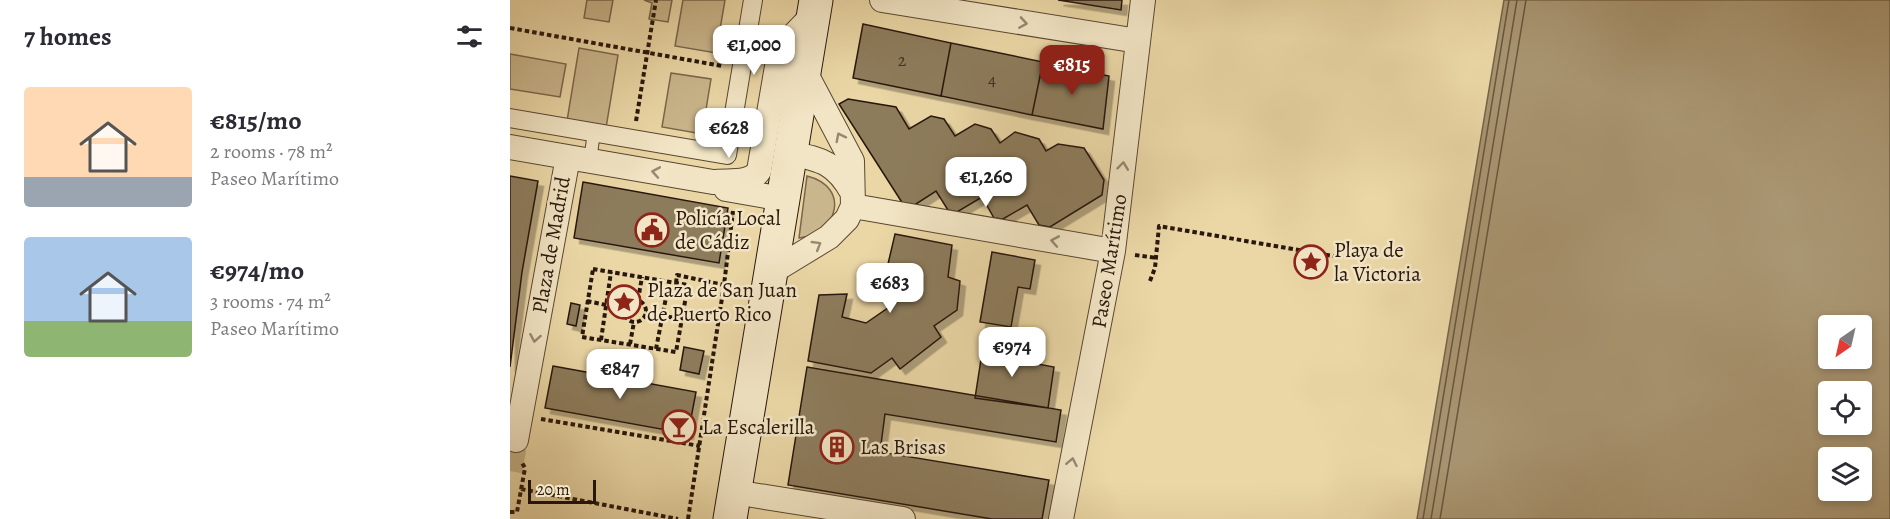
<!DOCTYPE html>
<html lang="en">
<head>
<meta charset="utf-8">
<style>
	body { margin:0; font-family:Alegreya,serif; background:#f2f2f3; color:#2b2b33; height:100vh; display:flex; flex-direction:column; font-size:22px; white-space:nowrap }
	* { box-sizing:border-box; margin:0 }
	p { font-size:20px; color:#7c7c81 }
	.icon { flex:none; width:33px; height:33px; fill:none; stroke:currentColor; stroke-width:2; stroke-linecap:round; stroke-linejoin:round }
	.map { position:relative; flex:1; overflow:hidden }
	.sheet { display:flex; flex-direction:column; background:#fff; width:510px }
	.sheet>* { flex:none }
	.needle { width:39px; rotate:214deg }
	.tools { position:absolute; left:1308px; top:315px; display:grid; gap:12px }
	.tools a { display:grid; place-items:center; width:54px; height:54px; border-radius:6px; background:#fff; box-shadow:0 3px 9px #0003; font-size:30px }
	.scale { position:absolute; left:18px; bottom:15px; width:68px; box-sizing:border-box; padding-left:6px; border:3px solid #28170c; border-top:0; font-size:16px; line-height:21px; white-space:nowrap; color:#28170c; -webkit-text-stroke:4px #f2e5c5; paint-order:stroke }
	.price { position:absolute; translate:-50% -51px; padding:0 14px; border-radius:12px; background:#fff; color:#222; font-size:20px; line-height:39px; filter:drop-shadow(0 2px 3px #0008) }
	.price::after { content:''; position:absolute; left:50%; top:36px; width:18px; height:14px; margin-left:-9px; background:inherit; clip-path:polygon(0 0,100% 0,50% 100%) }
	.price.selected { background:#8f2418; color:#fff }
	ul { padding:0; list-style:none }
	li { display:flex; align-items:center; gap:18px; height:150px; padding:0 24px }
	li span { display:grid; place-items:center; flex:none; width:168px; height:120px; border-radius:6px; color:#555 }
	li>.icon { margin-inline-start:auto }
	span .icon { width:72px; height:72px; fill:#fffc; stroke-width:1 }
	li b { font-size:26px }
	h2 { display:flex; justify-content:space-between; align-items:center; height:72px; padding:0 24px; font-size:26px }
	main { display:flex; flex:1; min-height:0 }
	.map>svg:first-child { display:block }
	.green { fill:#cab68c; stroke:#79664c; stroke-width:1.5 }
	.water { fill:#a99672; stroke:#756349; stroke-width:1.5; fill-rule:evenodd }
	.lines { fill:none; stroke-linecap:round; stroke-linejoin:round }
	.shore { stroke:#68563f; stroke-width:1.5 }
	.building { fill:#8d7b5c; stroke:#28170c; stroke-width:1.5; filter:url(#shadow) }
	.minor-tunnel { stroke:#c4b187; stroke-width:24; stroke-dasharray:24 12; stroke-linecap:butt }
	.service-casing { stroke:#594732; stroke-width:14 }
	.pedestrian-casing { stroke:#594732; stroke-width:20 }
	.minor-casing { stroke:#594732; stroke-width:26 }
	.secondary-casing { stroke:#28170c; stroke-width:35 }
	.path { stroke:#28170c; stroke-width:4; stroke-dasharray:4.5 3; stroke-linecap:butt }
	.service { stroke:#f2e5c5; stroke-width:12 }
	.pedestrian { stroke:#f2e5c5; stroke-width:18 }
	.minor { stroke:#f2e5c5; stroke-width:24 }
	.secondary { stroke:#f2e5c5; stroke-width:33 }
	.oneway { stroke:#978872 }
	.labels { text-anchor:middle; stroke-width:5; stroke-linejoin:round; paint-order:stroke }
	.number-label { font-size:18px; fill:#413020 }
	.poi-label { font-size:21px; fill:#28170c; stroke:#f2e5c5; text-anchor:start }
	.street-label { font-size:21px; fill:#28170c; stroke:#f2e5c5 }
</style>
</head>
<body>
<main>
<section class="sheet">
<h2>7 homes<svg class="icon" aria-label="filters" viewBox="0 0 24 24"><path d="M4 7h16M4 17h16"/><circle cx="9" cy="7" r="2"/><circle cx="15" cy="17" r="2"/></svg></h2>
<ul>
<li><span style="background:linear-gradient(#ffd9b3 75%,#9aa5b1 0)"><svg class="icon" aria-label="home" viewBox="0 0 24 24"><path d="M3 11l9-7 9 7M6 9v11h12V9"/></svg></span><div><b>€815/mo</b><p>2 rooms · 78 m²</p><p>Paseo Marítimo</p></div></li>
<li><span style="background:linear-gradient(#a9c7e8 70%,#8fb573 0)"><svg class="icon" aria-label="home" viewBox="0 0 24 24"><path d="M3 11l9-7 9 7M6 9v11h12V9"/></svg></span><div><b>€974/mo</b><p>3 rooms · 74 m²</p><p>Paseo Marítimo</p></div></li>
</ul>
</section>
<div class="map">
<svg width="1380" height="519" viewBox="0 0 1380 519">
	<defs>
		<filter id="shadow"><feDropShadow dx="5.5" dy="5.5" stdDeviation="0" flood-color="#0004"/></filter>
	</defs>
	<rect width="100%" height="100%" fill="#ebd7a6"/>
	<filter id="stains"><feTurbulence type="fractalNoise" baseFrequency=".00333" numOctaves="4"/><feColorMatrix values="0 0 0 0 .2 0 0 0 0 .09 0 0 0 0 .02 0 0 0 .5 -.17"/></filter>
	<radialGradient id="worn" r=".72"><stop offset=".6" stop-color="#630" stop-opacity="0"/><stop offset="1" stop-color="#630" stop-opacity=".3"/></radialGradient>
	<path class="green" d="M77 0H103L99 22 74 18Z
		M134 0H162L158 22 139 19 142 3Z
		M173 0H215L206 53 165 46Z
		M69 48 108 55 95 134 56 127Z
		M0 54 56 64 50 97 0 89Z
		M161 73 201 79 192 134 152 127Z
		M297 176C341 187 328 234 289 238Z"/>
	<path class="water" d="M994 0H1380V519H907ZM1318 326H1352V358H1318ZM1318 392H1352V424H1318ZM1318 458H1352V490H1318Z"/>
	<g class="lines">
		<path class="shore" d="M913 519 999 0
			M921 519 1007 0
			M930 519 1016 0"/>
	</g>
	<path class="building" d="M548 0H612L611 10Z
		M353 24 441 43 431 96 343 78Z
		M441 43 533 62 522 115 431 96Z
		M533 62 599 76 593 129 522 115Z
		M338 99 386 107 399 129 421 116 434 119 445 136 465 124 481 129 490 143 505 132 529 139 536 151 548 144 574 148 594 180 592 195 540 227 529 225 517 205 493 219 484 218 472 197 447 212 438 210 426 191 403 206 393 204 329 104Z
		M0 176 28 181 12 272 0 367Z
		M73 182 218 208 209 263 64 238Z
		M385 234 442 245 438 277 450 281 447 310 424 326 431 337 390 369 382 358 361 373 298 361 309 295 337 294 332 317 356 323 398 294 400 269 378 264Z
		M482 252 525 260 520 289 508 287 501 327 470 322Z
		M61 303 70 305 66 326 57 324Z
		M474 340 504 345 501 359 544 367 538 408 465 398Z
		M174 347 194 351 189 374 170 370Z
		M43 366 186 392 178 434 35 408Z
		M297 367 551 410 546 442 375 414 370 452 539 480 532 519H482L278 485Z"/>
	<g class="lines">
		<path class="minor-tunnel" d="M0 471 6 440"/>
		<defs>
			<path id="service" d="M80 161 84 132"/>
			<path id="pedestrian" d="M0 118 217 155 243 0"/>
			<path id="minor" d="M372 0 628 41
				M0 147 203 182C219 180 239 185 249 171L270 49 304 14
				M281 153C312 160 326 163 342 192
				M216 189 273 199
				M343 206 603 251
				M260 273 319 237 337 219 343 206 342 161 294 70
				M6 440 58 157
				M224 492 393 519
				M551 519 603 251 633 0"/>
			<path id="secondary" d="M220 519 306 0"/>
		</defs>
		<use href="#service" class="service-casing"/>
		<use href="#pedestrian" class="pedestrian-casing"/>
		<use href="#minor" class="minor-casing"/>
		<use href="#secondary" class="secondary-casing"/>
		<path class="path" d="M0 28 212 66
			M126 121 146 0
			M625 255 647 258
			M83 269 178 285 166 352 72 337Z
			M640 281 645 268 649 226 829 257
			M166 283 167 275 214 285
			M128 300 132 277
			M114 311a11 11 0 1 1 22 0a11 11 0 1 1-22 0Z
			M77 301 115 309
			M136 313 171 319
			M91 340 101 272
			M120 344 124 322
			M146 349 159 282
			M31 419 190 446
			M11 489 168 519
			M0 512H7L15 468 11 461
			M178 519 214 285 223 211"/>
		<use href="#service" class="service"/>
		<use href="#pedestrian" class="pedestrian"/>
		<use href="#minor" class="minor"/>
		<use href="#secondary" class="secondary"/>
	</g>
	<defs><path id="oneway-chevron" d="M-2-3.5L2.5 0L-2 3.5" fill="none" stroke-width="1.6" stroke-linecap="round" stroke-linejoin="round" transform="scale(1.5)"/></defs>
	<g class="oneway">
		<use href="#oneway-chevron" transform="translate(513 23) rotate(9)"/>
		<use href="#oneway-chevron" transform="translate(330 137) rotate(-117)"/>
		<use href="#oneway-chevron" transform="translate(613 166) rotate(-83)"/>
		<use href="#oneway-chevron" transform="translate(146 172) rotate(-170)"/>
		<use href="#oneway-chevron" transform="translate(545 241) rotate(-170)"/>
		<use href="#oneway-chevron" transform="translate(307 245) rotate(-31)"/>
		<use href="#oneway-chevron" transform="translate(25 338) rotate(100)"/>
		<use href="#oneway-chevron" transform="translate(562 462) rotate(-79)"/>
	</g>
	<defs>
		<symbol id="civic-ring" viewBox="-11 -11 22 22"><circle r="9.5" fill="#f2e5c5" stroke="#8f2418" stroke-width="1.5"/><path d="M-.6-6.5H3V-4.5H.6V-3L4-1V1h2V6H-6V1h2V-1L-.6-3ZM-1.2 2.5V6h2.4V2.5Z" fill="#8f2418"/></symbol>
		<symbol id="sight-ring" viewBox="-11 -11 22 22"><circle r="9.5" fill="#f2e5c5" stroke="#8f2418" stroke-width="1.5"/><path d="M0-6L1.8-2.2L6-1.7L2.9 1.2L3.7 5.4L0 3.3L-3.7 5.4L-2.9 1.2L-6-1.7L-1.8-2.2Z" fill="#8f2418"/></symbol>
		<symbol id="bar-ring" viewBox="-11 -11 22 22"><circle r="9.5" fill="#f2e5c5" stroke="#8f2418" stroke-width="1.5"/><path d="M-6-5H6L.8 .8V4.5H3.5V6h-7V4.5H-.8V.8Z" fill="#8f2418"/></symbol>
		<symbol id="building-ring" viewBox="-11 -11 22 22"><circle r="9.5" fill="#f2e5c5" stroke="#8f2418" stroke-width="1.5"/><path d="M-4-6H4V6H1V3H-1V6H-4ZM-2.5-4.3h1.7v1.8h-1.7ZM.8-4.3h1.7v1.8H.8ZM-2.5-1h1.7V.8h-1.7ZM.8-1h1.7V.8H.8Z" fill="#8f2418"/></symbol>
	</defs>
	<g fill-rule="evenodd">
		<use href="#civic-ring" x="123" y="211" width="38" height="38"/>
		<use href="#sight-ring" x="782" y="243" width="38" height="38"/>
		<use href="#sight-ring" x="95" y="283" width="38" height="38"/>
		<use href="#bar-ring" x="150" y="408" width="38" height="38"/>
		<use href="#building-ring" x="308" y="428" width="38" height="38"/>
	</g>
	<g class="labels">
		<g class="number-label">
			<text x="392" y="66">2</text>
			<text x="482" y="85">4</text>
		</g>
		<g class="poi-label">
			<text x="165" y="225">Policía Local<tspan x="165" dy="24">de Cádiz</tspan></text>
			<text x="824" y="257">Playa de<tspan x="824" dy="24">la Victoria</tspan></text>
			<text x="137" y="297">Plaza de San Juan<tspan x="137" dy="24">de Puerto Rico</tspan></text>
			<text x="192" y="434">La Escalerilla</text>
			<text x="350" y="454">Las Brisas</text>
		</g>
		<g class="street-label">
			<text transform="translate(41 245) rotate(-80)" y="7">Plaza de Madrid</text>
			<text transform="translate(599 261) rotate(-81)" y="7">Paseo Marítimo</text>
		</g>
	</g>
	<rect width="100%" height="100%" filter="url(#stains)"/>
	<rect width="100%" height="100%" fill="url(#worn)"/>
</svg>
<div class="tools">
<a><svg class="needle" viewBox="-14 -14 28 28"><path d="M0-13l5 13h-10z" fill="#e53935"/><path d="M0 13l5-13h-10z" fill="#7c7c81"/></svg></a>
<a><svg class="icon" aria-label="locate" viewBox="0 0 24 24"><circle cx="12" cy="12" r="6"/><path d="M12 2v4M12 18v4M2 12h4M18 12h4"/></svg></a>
<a><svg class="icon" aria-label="layers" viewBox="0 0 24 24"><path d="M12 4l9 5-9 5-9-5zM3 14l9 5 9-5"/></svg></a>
</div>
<div class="scale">20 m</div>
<b class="price" style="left:244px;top:76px">€1,000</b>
<b class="price selected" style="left:562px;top:96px">€815</b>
<b class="price" style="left:219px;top:159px">€628</b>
<b class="price" style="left:476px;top:208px">€1,260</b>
<b class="price" style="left:380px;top:314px">€683</b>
<b class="price" style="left:502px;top:378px">€974</b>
<b class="price" style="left:110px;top:400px">€847</b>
</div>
</main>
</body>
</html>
